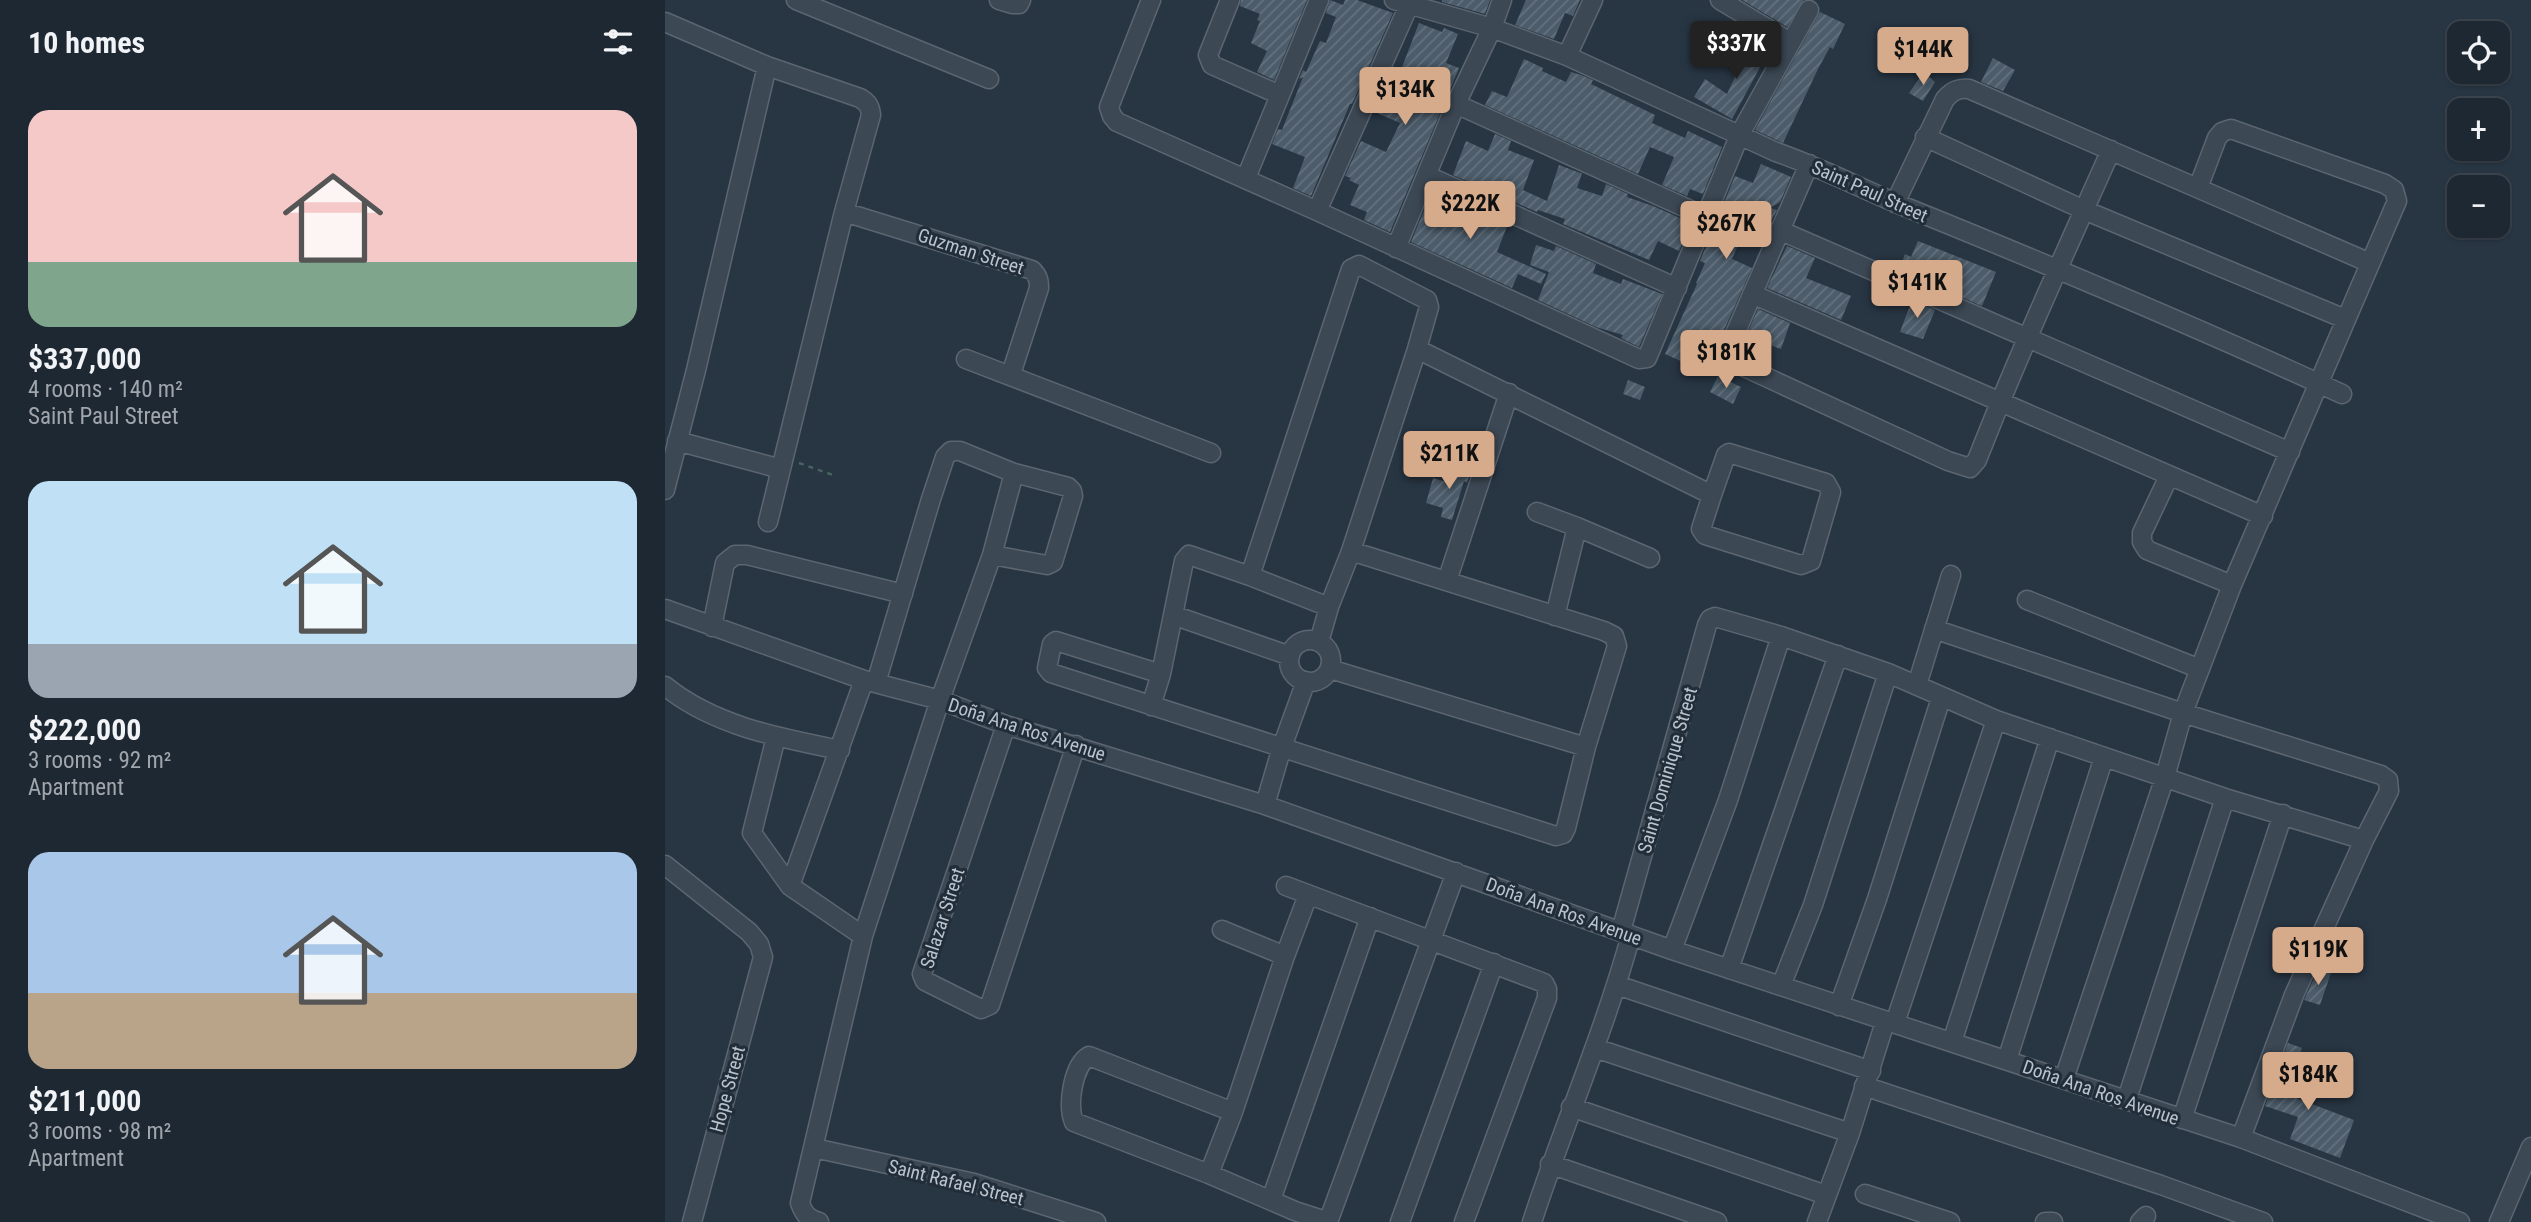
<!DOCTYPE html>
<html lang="en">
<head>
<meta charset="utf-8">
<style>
	body { margin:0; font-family:"Roboto Condensed",sans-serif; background:#26303b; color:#f1f3f6; height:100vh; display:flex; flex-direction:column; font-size:26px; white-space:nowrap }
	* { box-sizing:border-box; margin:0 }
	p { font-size:23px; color:#a1a6ac }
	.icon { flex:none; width:38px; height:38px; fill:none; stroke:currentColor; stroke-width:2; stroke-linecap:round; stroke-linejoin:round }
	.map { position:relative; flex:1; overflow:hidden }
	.details { display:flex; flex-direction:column; background:#1e2833; width:665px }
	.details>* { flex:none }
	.tools { position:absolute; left:1782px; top:21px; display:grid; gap:14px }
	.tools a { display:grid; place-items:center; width:63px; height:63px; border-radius:14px; background:#1e2833; box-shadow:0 2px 5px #0004,0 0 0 2px #3c444e; font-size:35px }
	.price { position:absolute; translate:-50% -60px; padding:0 16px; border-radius:7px; background:#d6ab8b; color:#111; font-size:23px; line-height:46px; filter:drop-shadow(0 2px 4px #0008) }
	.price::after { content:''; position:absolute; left:50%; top:42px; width:21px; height:16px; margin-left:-10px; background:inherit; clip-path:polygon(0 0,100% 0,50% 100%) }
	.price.on { background:#222; color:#fff }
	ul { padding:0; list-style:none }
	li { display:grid; align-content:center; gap:14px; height:371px; padding:0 28px }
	li span { display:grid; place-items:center; height:217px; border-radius:21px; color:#555 }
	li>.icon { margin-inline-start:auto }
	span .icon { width:126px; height:126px; fill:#fffc; stroke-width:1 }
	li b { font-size:30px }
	h2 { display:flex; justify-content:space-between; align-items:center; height:84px; padding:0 28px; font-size:30px }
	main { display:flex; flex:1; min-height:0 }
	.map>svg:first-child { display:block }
	.building { fill:url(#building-hatch) }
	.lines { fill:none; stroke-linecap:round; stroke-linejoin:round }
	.minor-casing { stroke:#5b6671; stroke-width:21 }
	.path { stroke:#486161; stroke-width:2.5; stroke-dasharray:5 5; stroke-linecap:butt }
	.minor { stroke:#3c4854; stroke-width:18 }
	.labels { text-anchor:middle; stroke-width:6; stroke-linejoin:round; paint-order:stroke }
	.street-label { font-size:19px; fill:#bac3cd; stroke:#212d39 }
</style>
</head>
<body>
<main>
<section class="details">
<h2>10 homes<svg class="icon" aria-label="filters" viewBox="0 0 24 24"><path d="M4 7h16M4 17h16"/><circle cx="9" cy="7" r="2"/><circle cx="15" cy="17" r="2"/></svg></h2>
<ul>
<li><span style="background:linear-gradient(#f6c9c9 70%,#7fa58c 0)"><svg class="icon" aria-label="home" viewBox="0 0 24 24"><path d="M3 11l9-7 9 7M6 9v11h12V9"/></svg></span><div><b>$337,000</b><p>4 rooms · 140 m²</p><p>Saint Paul Street</p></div></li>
<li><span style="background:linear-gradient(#bfe0f5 75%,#9aa5b1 0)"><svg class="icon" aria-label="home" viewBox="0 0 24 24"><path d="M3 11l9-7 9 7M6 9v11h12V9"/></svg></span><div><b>$222,000</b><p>3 rooms · 92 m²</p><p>Apartment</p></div></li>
<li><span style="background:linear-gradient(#a9c7e8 65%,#b9a48a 0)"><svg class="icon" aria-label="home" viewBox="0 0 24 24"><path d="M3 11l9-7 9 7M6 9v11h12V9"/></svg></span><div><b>$211,000</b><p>3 rooms · 98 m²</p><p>Apartment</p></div></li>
</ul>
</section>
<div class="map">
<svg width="1866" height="1222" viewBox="0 0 1866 1222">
	<defs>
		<pattern id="building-hatch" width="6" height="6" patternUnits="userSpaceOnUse" patternTransform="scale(1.75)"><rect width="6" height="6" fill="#4c5c6a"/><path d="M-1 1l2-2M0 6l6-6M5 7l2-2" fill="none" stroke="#64727e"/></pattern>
	</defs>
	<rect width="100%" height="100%" fill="#283644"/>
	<path class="building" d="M576 0H642L609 80 592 72 602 51 586 43 595 21 592 20 595 14 575 6Z
		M665 0 678 5 680 0H692L728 13 687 104H685L646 196 628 188 640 157 607 144 613 129 617 130 638 77 634 79 638 70 641 72 655 41 661 43 671 17 661 13Z
		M777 0H825L820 14 777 2Z
		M861 0H915L908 16 900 13 889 39 850 25Z
		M1077 0H1139L1122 27Z
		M1155 12 1180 24 1168 49 1165 47 1153 69 1118 143 1090 130Z
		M754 23 777 32 779 28 793 34 781 63 794 68 725 232 699 220 702 212 685 205 694 185 684 180 686 178 680 176 696 141 721 152 735 123 712 113 718 99 724 101Z
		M1090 34 1107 45 1067 119 1029 97 1040 79 1062 94Z
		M1328 58 1350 70 1338 91 1316 82Z
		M859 59 878 68 877 71 901 82 906 72 916 75 928 80 926 84 990 115 987 123 1020 138 1023 131 1057 147 1038 194 1025 189 1022 196 997 185 1009 157 985 147 973 174 820 105 827 91 842 97Z
		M1259 72 1270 82 1258 101 1244 93Z
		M830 134 846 141 843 150 869 160 858 190 882 201 894 165 915 173H917L912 188 937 196 941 184 963 194 962 197 988 206 1026 223 1014 251 993 241 984 260 898 224 900 219 873 210 872 212 788 175 801 141 823 151Z
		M1096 164 1126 177 1115 202 1105 208 1112 210 1104 225 1086 217 1083 222 1067 259 1087 268 1056 337 1041 330 1025 365 1000 354 1032 284 1031 283 1040 263 1035 261 1070 176 1088 183Z
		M779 196 843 224 832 252 881 274 876 284 853 274 847 288 746 242 762 203 773 208Z
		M1253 241 1331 272 1317 306 1234 270 1240 254 1246 257Z
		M871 245 889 251 891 246 931 264 928 273 956 284 958 279 997 294 974 347 956 338 958 335 931 327 873 300 884 272 865 265Z
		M1122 246 1150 258 1141 278 1186 296 1176 320 1102 288Z
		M1247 300 1270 310 1258 339 1235 332Z
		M1093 309 1125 323 1116 349 1081 336Z
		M1053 376 1076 387 1068 404 1045 392Z
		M963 380 980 387 975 400 958 394Z
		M791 463 807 468 802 483 799 481 787 520 776 517 778 508 761 503 768 478 785 483Z
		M1654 968 1666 973 1655 1005 1639 1000Z
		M1623 1043 1637 1048 1623 1086 1626 1087 1623 1095 1689 1120 1675 1158 1625 1139 1633 1117 1600 1106Z"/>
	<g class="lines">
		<defs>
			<path id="minor" d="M131 0 324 79
				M334 0 347 4H354L356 0
				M486 0 444 107 447 116 452 122 652 211 974 359 982 358 985 351 1075 134 1144 10
				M565 0 543 55 547 65 615 95
				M729 0 827 28 902 56 1111 152C1157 168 1199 190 1243 208 1389 267 1534 328 1677 394
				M1055 0 1125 42
				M0 22 102 66 195 98C203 103 205 106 206 115L179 212 103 522
				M902 56 928 0
				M791 104 1041 217
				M1260 137 1419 210 1680 319
				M1144 164 1063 350 1064 360 1283 461 1305 468 1312 460C1353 355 1400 253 1446 150
				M763 176 1012 288
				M581 178 654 0
				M1230 203 1280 99C1287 91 1293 88 1304 89L1705 263
				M652 211 744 5
				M179 212 367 270C373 276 374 280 374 288L346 374
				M1114 230 1625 452
				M731 248 791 104 827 28 837 0
				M1087 294 1598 516
				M301 359 546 453
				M12 441 116 469
				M1504 476 1477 533V542L1482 550 1567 585
				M0 490 31 370 102 66
				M872 512 912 527
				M585 576 686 269 694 265 762 300 764 307 752 349 1047 495 1061 455 1064 453 1161 483 1166 492 1146 561 1136 565 1040 535 1036 529 1047 495
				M782 581 844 393
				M1362 600 1535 669
				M0 609 199 680 275 700 341 725 600 805 1007 950 1576 1138 1795 1222
				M508 615 625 656
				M890 616 912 527 985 558
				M47 627 60 563 70 555H82L238 594
				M1269 629 1518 713 1716 775 1723 780 1724 791 1699 840 1629 995 1576 1138
				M624 661a21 21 0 1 1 42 0a21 21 0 1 1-42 0Z
				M654 642 664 607 686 551 752 349
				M665 669 921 747
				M496 674 391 641 387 644 382 668 386 673 891 836 898 834 901 828 921 747 952 646 949 636 939 631 686 551
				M211 683 266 499 280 457 286 451H295L349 473 403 487 407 491 408 496 388 562 382 565 327 555
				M1252 685 1286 575
				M0 686C49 726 115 738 175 750
				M486 706 496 674 519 561 524 555 585 576 664 607
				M341 725 257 974 260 981 316 1009 325 1005 411 745
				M111 737 87 833 125 886 198 936
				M600 805 617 747 641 681
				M0 865 84 932 94 944 98 957 27 1222
				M125 886 199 680
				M621 886 879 983 882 989V998L799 1222
				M557 930 620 956
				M956 931 1042 625 1045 619 1050 617 1116 636 1223 673 1331 720 1560 798 1699 840
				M1007 950 1063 800 1116 636
				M1064 969 1173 655
				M952 985 1206 1071
				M1116 986 1148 905 1223 673
				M1174 1006 1212 899 1276 698
				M1230 1023 1331 720
				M1287 1042 1385 738
				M930 1048 1185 1133
				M1342 1060 1439 757
				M1399 1079 1500 777 1518 713 1567 585 1732 201 1729 190 1720 184 1566 129 1557 132 1552 138 1533 188
				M1199 1086 1496 1185 1598 1222
				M1462 1099 1560 798
				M906 1107 1161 1195
				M568 1112 424 1056C408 1065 402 1105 409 1122L544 1174 630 1211 664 1222
				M1517 1119 1618 814
				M149 1148 309 1183 431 1222
				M885 1164 1052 1222
				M544 1174 568 1112 620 956 643 895
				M1200 1194 1285 1222
				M606 1200 705 917
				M154 1222C143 1219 139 1214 135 1203L198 936 275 700 327 555 349 473
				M663 1222 791 872
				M735 1222 829 963
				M867 1222C898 1126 939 1033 966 935
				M1152 1222 1185 1133 1220 1022
				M1380 1222H1388
				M1475 1222 1481 1216
				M1834 1222 1866 1147"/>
		</defs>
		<use href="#minor" class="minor-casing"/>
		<path class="path" d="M134 463 168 475"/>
		<use href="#minor" class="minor"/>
	</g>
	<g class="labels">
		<g class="street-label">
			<text transform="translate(1205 191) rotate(24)" y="7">Saint Paul Street</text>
			<text transform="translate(306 251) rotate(18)" y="7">Guzman Street</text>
			<text transform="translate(362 729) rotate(18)" y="7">Doña Ana Ros Avenue</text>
			<text transform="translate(1002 770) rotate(-74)" y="7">Saint Dominique Street</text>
			<text transform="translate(899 911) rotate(20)" y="7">Doña Ana Ros Avenue</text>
			<text transform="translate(277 918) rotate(-72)" y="7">Salazar Street</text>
			<text transform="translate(62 1089) rotate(-75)" y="7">Hope Street</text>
			<text transform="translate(1436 1092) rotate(19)" y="7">Doña Ana Ros Avenue</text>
			<text transform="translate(291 1182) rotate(14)" y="7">Saint Rafael Street</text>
		</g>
	</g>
</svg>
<div class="tools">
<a><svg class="icon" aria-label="locate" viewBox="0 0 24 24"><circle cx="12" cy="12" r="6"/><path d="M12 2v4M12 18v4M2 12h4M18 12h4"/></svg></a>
<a>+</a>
<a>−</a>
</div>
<b class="price on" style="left:1071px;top:81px">$337K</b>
<b class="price" style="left:1258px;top:87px">$144K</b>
<b class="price" style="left:740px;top:127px">$134K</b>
<b class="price" style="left:805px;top:241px">$222K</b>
<b class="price" style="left:1061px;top:261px">$267K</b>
<b class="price" style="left:1252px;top:320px">$141K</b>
<b class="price" style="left:1061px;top:390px">$181K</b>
<b class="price" style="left:784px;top:491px">$211K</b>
<b class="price" style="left:1653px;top:987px">$119K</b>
<b class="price" style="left:1643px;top:1112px">$184K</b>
</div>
</main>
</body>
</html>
